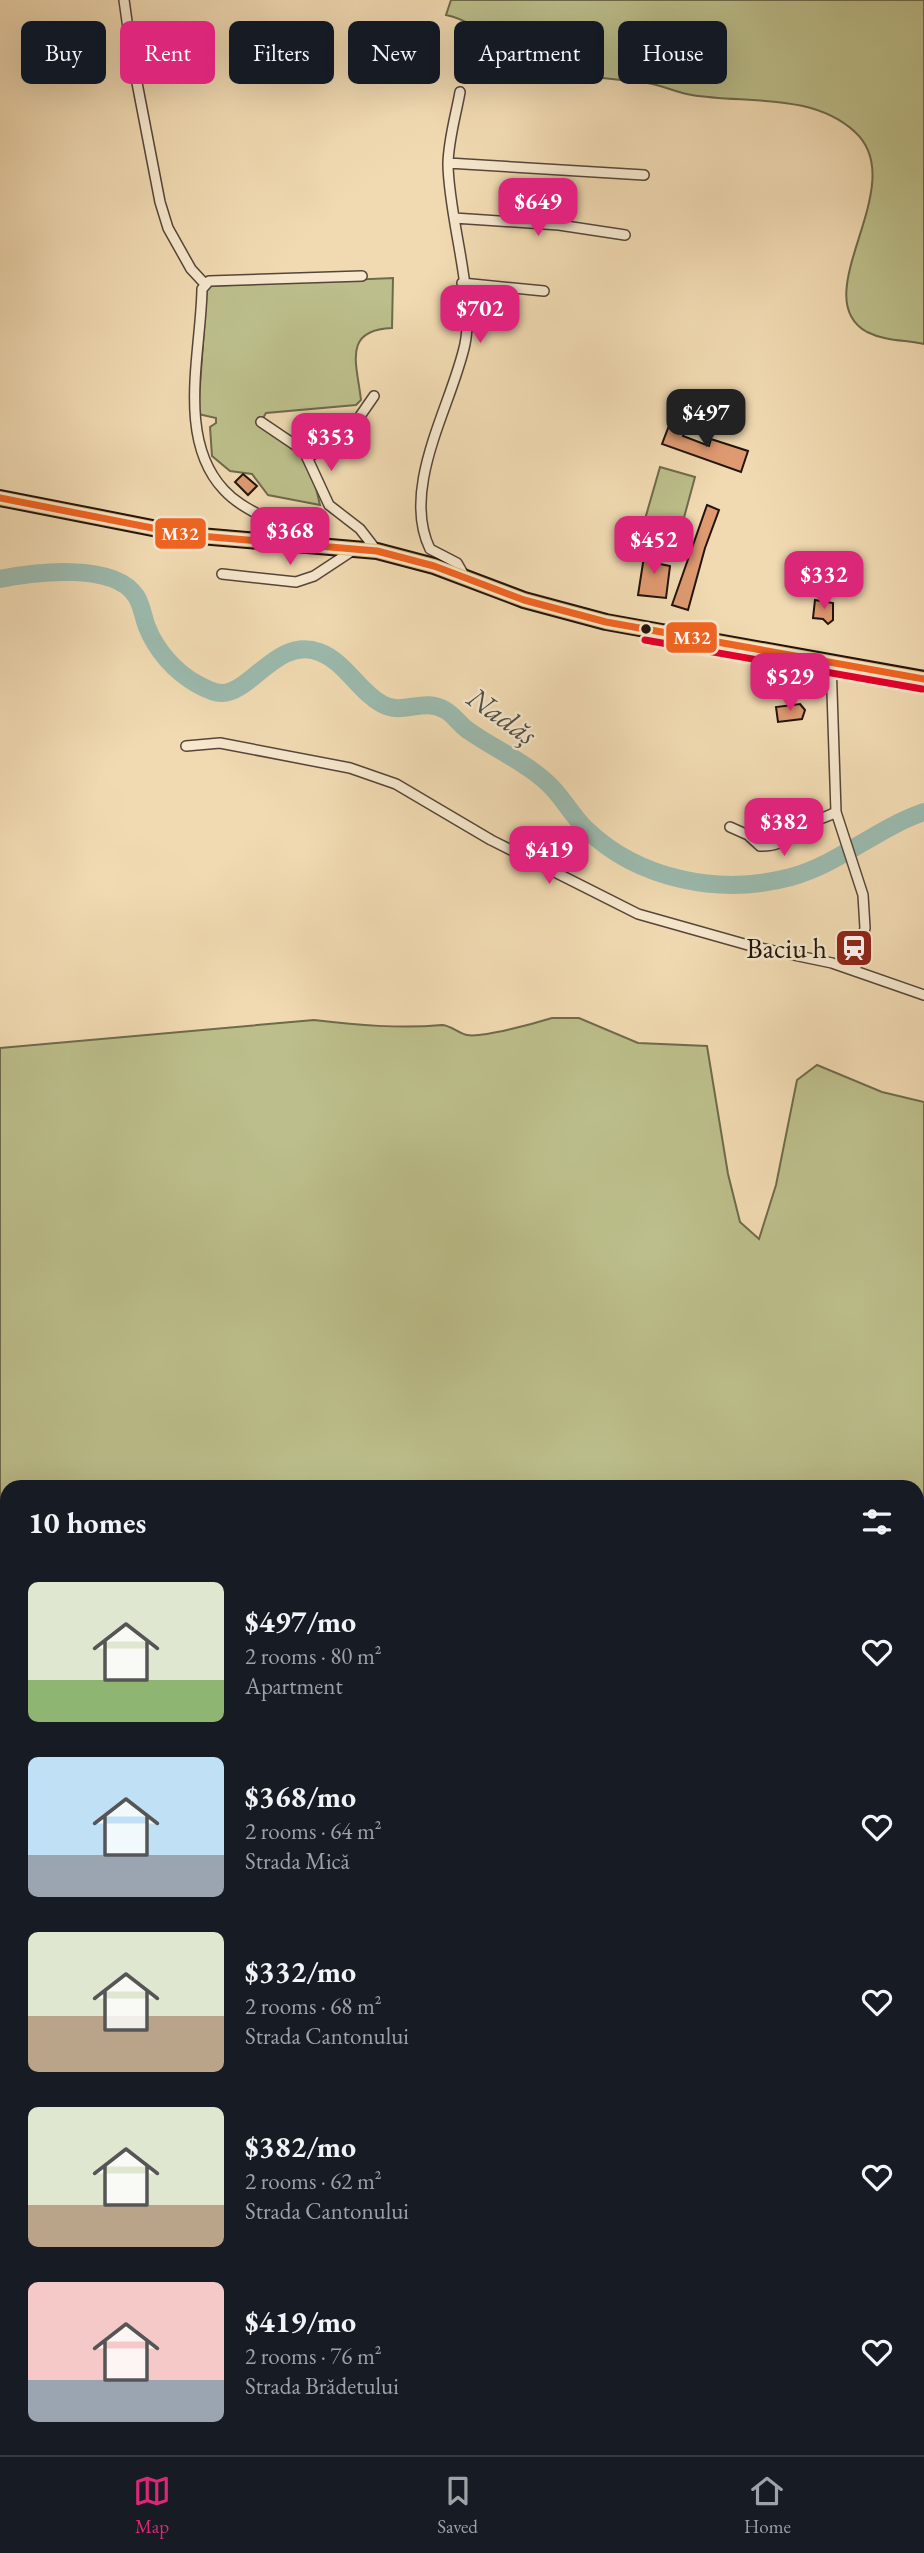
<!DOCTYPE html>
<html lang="en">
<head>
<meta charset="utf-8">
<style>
	body { margin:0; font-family:"EB Garamond",serif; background:#20242c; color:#f1f3f6; height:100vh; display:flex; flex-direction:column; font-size:26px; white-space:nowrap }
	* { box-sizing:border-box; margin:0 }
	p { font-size:23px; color:#9ea1a6 }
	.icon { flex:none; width:38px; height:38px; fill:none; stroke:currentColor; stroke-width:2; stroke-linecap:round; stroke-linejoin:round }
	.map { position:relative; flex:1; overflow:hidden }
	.sheet { position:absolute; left:0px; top:1480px; width:924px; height:975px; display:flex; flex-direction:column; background:#171b24; border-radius:21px 21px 0 0; box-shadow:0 7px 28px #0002 }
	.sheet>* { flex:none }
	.hud { position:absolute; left:21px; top:21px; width:882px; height:63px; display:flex; gap:14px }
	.price { position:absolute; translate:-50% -60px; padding:0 16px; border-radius:14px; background:#db2777; color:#fff; font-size:23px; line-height:46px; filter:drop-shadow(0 2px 4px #0008) }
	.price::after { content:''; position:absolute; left:50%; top:42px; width:21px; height:16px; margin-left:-10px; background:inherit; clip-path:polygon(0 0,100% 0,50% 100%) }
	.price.selected { background:#222; color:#fff }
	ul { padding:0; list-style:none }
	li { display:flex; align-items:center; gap:21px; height:175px; padding:0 28px }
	li span { display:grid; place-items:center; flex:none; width:196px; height:140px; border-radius:10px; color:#555 }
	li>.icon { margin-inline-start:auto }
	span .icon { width:84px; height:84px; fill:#fffc; stroke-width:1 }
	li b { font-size:30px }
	h2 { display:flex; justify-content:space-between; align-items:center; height:84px; padding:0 28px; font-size:30px }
	.pill { padding:0 24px; border-radius:10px; background:#171b24; box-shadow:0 7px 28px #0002; font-size:24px; line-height:63px }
	.pill.selected { background:#db2777; color:#fff }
	.tabs { display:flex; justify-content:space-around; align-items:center; height:98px; border-top:2px solid #363941; background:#171b24; font-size:19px; color:#9ea1a6 }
	.tabs a { display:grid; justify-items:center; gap:4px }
	.tabs .selected { color:#db2777 }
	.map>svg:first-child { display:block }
	.green { fill:#bcbf8b; stroke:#6e6a4d; stroke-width:2; fill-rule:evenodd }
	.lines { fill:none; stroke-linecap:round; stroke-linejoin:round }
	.river { stroke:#9bbaae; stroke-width:18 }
	.building { fill:#df9a71; stroke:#21150f; stroke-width:2 }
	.street-casing { stroke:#554638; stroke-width:12 }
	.primary-casing { stroke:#21150f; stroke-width:18 }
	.street { stroke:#f6e7cd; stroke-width:9 }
	.primary { stroke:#e8bd79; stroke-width:14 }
	.bus-1-casing { stroke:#f6e7cd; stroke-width:12 }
	.bus-2-casing { stroke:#f6e7cd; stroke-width:12 }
	.bus-1 { stroke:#f26522; stroke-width:7 }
	.bus-2 { stroke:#e4002b; stroke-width:7 }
	.bus-dot { fill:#21150f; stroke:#f6e7cd; stroke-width:2.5 }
	.labels { text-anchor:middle; stroke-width:5; stroke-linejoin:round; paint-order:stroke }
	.poi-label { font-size:28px; fill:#21150f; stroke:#f6e7cd; text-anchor:end }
	.water-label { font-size:30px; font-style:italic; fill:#4c4f47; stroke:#f6e7cd }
	.line-badge { stroke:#f6e7cd; stroke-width:2.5 }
	.badge-label { font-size:19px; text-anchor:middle; font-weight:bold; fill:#fff }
</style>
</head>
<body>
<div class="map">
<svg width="924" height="2455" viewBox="0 0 924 2455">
	<rect width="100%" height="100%" fill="#f1dab2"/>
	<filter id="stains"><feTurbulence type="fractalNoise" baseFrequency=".00286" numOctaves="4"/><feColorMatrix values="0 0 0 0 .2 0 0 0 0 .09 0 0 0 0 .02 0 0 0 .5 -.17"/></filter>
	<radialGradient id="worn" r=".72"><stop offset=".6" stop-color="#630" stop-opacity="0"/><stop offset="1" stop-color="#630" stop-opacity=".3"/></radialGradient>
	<path class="green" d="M451 0H924V344C905 340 885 341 867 332 803 296 913 185 855 132 812 92 745 104 692 95 677 93 662 85 647 83 610 78 573 76 536 70 503 56 482 22 446 15Z
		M393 278 392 328C342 330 357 364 361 400L356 405 266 413 259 425C306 450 308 453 320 505L268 495 252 474 230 471 212 456 210 427 216 423V418L198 414 207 286Z
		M660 467 695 477 679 536 643 526Z
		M552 1018H579L638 1043 707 1046 728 1174 740 1222 759 1239 776 1185 797 1080 817 1065 882 1092 924 1102V2455H0V1048L314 1020C357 1025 400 1029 442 1025 450 1025 460 1034 467 1035 482 1038 536 1023 552 1018ZM7 1488H917V2448H7Z"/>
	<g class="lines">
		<path class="river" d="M0 579C34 572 114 562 136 596 142 605 143 617 147 627 156 650 175 672 197 684 204 688 214 693 222 693 251 693 278 636 319 652 346 662 358 691 382 704 403 716 423 697 445 710 454 715 460 725 469 731 493 748 521 760 543 779 561 793 570 814 586 829 639 880 720 896 791 877 839 864 877 828 924 812"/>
	</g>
	<path class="building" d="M670 423 686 429 683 436 709 446 711 439 748 451 741 472 662 444Z
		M243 474 257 486 248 495 235 482Z
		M707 505 719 510 705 548 688 610 672 605Z
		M645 550 662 553 660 564 670 566 666 598 638 595Z
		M815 600 833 603V620L828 624 823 619 813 618Z
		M800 704 805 710 802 719 778 722 776 707Z"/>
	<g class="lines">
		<defs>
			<path id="street" d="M124 0 132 57 160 202 168 228 191 269 204 283
				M460 92C456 115 448 141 448 165 449 220 475 293 465 344 452 405 400 487 430 549L457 563 465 577
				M448 163 644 175
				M454 218 559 225 625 235
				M462 283 544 291
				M261 422 304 451 329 505 360 529 377 551
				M309 457 349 432 374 396
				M298 543C278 519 245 513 224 490 176 439 201 353 202 289L209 281 362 276
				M222 574 296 582 314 576 355 549
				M831 661 836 812 863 895 865 928 855 971
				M186 746 220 743 350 768 396 784 491 840 638 914 755 947 832 963 924 995
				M730 827 748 835 760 846C788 846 781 836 798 827 810 821 824 819 836 812"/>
			<path id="primary" d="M0 498 188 535 377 551 434 566 524 600 606 622 924 679"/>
		</defs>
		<use href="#street" class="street-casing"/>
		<use href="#primary" class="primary-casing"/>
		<use href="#street" class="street"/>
		<use href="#primary" class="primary"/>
		<defs>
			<path id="bus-1" d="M0 498 188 535 377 551 434 566 524 600 606 622 924 679"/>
			<path id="bus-2" d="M645 640 922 689"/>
		</defs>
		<use href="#bus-1" class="bus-1-casing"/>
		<use href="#bus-2" class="bus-2-casing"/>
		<use href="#bus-1" class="bus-1"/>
		<use href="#bus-2" class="bus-2"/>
	</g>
	<defs>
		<symbol id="station-square" viewBox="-11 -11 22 22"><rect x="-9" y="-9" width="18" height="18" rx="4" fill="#8f2418" stroke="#f6e7cd"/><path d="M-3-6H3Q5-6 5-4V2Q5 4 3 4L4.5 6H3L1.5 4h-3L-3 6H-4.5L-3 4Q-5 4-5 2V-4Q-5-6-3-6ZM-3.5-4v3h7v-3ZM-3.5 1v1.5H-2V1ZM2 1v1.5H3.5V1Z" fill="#fff"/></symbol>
	</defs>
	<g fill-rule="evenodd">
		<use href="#station-square" x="832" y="926" width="44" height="44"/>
	</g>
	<circle class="bus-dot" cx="646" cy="629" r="6"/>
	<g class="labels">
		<g class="poi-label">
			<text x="827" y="958">Baciu h</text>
		</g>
		<g class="water-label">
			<text transform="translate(502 716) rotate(35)" y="10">Nadăș</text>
		</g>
	</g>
	<g class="line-badge">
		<rect x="154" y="517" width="53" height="33" rx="7" fill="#f26522"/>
		<rect x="665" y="621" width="53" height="33" rx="7" fill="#f26522"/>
	</g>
	<g class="badge-label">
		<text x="180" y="540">M32</text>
		<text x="692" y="644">M32</text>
	</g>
	<rect width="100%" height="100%" filter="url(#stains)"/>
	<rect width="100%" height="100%" fill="url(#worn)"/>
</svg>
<b class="price" style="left:538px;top:238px">$649</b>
<b class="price" style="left:480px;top:345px">$702</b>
<b class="price selected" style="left:706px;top:449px">$497</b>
<b class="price" style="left:331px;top:473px">$353</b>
<b class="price" style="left:290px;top:567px">$368</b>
<b class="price" style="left:654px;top:576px">$452</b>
<b class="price" style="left:824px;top:611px">$332</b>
<b class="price" style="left:790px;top:713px">$529</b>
<b class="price" style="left:784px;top:858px">$382</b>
<b class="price" style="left:549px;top:886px">$419</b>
<div class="hud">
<a class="pill">Buy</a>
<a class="pill selected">Rent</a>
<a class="pill">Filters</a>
<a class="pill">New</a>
<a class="pill">Apartment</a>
<a class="pill">House</a>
</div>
<section class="sheet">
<h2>10 homes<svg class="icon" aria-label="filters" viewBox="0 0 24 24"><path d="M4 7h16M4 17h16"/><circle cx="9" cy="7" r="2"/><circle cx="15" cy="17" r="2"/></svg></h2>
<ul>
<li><span style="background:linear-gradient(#dfe7d0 70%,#8fb573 0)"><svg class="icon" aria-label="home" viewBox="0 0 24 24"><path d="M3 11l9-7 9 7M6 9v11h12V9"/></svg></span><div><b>$497/mo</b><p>2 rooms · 80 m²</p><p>Apartment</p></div><svg class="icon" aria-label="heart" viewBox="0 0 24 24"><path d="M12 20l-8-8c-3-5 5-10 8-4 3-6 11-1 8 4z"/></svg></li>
<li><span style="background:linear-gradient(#bfe0f5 70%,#9aa5b1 0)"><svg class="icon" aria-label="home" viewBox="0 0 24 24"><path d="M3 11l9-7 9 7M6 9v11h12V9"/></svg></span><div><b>$368/mo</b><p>2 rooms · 64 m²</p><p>Strada Mică</p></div><svg class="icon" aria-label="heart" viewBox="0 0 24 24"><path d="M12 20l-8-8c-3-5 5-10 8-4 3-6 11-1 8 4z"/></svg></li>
<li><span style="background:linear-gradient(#dfe7d0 60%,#b9a48a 0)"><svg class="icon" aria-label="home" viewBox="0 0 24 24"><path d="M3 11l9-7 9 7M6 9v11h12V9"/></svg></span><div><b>$332/mo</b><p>2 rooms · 68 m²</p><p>Strada Cantonului</p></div><svg class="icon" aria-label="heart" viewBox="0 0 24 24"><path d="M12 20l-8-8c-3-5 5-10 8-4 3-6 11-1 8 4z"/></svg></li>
<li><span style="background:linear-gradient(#dfe7d0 70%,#b9a48a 0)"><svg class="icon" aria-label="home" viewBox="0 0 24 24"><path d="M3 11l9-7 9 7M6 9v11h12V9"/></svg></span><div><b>$382/mo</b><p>2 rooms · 62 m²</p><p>Strada Cantonului</p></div><svg class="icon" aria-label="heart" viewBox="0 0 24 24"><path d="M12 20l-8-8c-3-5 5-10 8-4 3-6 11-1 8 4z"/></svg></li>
<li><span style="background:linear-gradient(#f6c9c9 70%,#9aa5b1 0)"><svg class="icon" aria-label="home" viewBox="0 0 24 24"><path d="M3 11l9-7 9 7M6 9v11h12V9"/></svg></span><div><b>$419/mo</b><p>2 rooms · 76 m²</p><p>Strada Brădetului</p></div><svg class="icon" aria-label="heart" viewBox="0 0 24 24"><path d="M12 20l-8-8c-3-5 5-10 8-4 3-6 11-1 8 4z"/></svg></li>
</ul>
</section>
</div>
<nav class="tabs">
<a class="selected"><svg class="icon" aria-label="map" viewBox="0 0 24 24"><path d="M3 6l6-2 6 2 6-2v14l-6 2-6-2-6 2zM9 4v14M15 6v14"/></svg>Map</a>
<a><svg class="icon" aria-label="saved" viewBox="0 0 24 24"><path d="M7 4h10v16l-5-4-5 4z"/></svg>Saved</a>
<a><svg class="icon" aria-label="home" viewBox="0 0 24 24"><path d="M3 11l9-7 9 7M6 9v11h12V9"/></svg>Home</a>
</nav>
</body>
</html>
